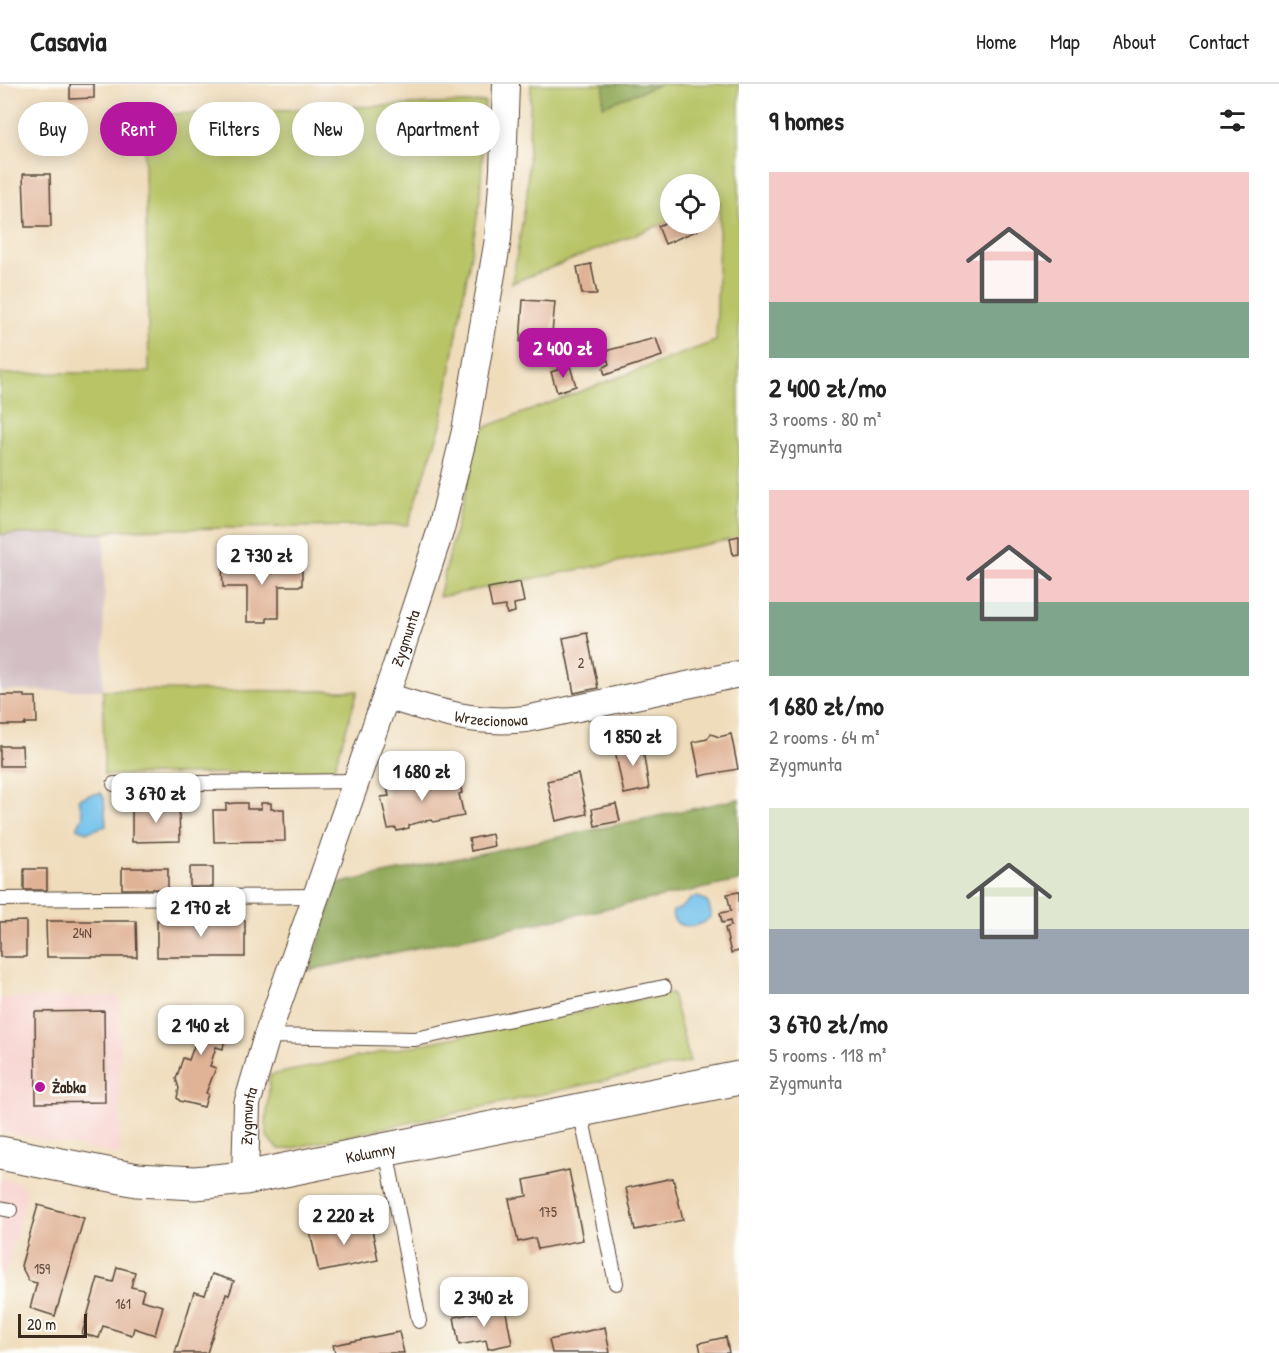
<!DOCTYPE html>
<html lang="en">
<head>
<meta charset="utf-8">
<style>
	body { margin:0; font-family:"Patrick Hand",sans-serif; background:#f6f6f6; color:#222; height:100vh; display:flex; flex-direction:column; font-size:22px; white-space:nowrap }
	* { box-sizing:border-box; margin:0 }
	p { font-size:20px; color:#767676 }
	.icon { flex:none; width:33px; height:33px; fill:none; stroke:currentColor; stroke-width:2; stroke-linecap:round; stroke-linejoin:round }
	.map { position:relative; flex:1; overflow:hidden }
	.drawer { display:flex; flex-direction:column; background:#fff; width:540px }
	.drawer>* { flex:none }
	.banner { position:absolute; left:18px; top:18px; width:570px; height:54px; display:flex; gap:12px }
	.fabs { position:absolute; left:660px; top:90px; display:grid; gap:12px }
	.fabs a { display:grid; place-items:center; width:60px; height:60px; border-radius:50%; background:#fff; box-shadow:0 3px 15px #0003; font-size:30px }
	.scale { position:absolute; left:18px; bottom:15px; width:69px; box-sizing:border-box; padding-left:6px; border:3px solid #3b2a1e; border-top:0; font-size:16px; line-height:21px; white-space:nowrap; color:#3b2a1e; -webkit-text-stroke:4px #fdfcf7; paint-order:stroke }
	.price { position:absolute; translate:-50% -51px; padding:0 14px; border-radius:12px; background:#fff; color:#222; font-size:20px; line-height:39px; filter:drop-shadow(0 2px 3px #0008) }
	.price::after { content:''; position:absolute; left:50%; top:36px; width:18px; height:14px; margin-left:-9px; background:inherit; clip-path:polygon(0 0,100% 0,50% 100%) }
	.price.selected { background:#b5179e; color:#fff }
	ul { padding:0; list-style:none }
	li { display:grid; align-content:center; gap:12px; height:318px; padding:0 30px }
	li span { display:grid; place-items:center; height:186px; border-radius:0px; color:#555 }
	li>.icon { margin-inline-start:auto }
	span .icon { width:108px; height:108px; fill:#fffc; stroke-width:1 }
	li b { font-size:26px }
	h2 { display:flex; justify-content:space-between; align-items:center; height:72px; padding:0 30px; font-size:26px }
	.pill { padding:0 21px; border-radius:27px; background:#fff; box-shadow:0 3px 15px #0003; font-size:21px; line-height:54px }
	.pill.selected { background:#b5179e; color:#fff }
	header { display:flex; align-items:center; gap:36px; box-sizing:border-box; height:84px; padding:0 30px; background:#fff; border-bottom:2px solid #e0e0e0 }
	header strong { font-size:28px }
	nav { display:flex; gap:33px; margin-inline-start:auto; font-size:21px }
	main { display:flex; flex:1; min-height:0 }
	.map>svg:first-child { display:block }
	.built { fill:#f7d0cc }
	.industrial { fill:#d2bec3 }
	.green { fill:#b8c466; stroke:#7a7742; stroke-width:1.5 }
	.forest { fill:#92aa5b; stroke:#666a3c; stroke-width:1.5 }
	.water { fill:#6fc0eb; stroke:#557584; stroke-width:1.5 }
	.building { fill:#e0b296 }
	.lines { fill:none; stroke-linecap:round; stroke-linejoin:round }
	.service-casing { stroke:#564536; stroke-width:16 }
	.minor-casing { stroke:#564536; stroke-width:28 }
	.tertiary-casing { stroke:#564536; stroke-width:35 }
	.service { stroke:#fff; stroke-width:14 }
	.minor { stroke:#fff; stroke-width:26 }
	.tertiary { stroke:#fff; stroke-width:33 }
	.poi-dot { fill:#b5179e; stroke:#fdfcf7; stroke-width:2 }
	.labels { text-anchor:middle; stroke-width:6; stroke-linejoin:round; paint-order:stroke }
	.number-label { font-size:14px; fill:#644c3c }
	.street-label { font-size:16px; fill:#3b2a1e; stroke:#fdfcf7 }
	.poi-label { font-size:16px; font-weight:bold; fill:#3b2a1e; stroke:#fdfcf7; text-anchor:start }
</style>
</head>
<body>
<header>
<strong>Casavia</strong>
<nav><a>Home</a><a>Map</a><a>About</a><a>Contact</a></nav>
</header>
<main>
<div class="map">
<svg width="739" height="1269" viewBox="0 0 739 1269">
	<rect width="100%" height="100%" fill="#fdfcf7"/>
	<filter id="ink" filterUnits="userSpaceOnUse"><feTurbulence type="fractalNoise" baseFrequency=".0167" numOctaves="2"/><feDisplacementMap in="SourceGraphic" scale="12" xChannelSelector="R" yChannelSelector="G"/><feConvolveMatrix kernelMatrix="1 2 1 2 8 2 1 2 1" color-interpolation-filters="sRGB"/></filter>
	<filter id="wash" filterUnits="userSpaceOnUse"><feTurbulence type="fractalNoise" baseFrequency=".008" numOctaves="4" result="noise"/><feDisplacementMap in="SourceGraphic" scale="24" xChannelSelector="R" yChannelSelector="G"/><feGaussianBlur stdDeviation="1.35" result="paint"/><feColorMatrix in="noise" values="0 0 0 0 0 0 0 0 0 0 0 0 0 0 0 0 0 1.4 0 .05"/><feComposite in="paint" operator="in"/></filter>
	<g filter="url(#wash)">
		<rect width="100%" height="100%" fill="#efdcbb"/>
		<path class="built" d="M120 912V1071L0 1047V914Z
			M0 1094 19 1098 27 1109 0 1210Z"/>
		<path class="industrial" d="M105 449 103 606 0 607V450Z"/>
		<path class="green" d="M531 0H604L603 21 661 0H739V454L439 513 480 345 716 257 720 118 710 122V100H670V137L512 199 527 110Z
			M485 18 480 117 441 341 408 441 116 446 105 449 0 450V290L149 288 144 31Z
			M103 606 358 607 333 688 104 691Z
			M672 909 690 978 288 1065H279L267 1053 266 1040 270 991Z"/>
		<path class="forest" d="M604 0H661L603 22Z
			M739 715V797L310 886 337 800Z"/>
		<path class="water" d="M101 709 104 714 106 742 87 748 77 744 83 732 79 715 89 711Z
			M696 813C707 814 710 821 711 831 703 847 668 846 673 827 684 826 686 816 696 813Z"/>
		<g id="blocks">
			<path class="building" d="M70 0H94V14L70 15Z
				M23 90H50L51 143H25Z
				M670 137V140H696L698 146 665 160 658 142Z
				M591 180 597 210H582L577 183Z
				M523 216 555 218 552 249 562 250V262L520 258Z
				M656 254 662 272 605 291 603 284 609 280 605 267Z
				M570 282 576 302 557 308 551 288Z
				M739 452V470L733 471 730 454Z
				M222 480H302V502H279V534H267V538H247V503H223Z
				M520 498 524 518 514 520 515 528 507 530 505 522 492 524 488 504Z
				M587 549 598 604 574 609 563 554Z
				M0 611H24V613H36L37 639H25V641H0Z
				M711 650 719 653 731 650 738 685 700 692 693 658 707 655Z
				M641 653 649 705 624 710 615 667 628 664 627 656Z
				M0 662H22L23 682H0Z
				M578 690 587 730 556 737 547 697Z
				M455 692V695L459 694 462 709 459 710 464 732 433 738 432 736 424 737 409 741V744L397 747 396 744 388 745 381 713 389 712 386 699 414 693 417 703 424 701V698Z
				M145 719H166V725H179L180 757 132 758V726H145Z
				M236 719H247V725H261V719H271V725H284L285 757 214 758 213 726H226V720Z
				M616 720 620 737 595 742 592 725Z
				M492 750 494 762 471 767 469 755Z
				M190 783H213V803H190Z
				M122 784H168V805H122Z
				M24 785H47V806H24Z
				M739 808V867L731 869 725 844 731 842 730 837 722 839 720 829 731 827 727 810Z
				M157 836H245V873H157Z
				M26 837V873H0V838Z
				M46 837H136L137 873H47Z
				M192 924 232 936 228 948 226 947 223 965 216 963 210 982 216 984 206 1009 208 1010 204 1023 180 1017 177 1014 179 1004 176 995 183 974 189 976 196 956 183 952Z
				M104 927 105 1018 36 1019 35 928Z
				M569 1086 583 1156 538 1165 535 1154 518 1158 509 1115 527 1112 524 1096Z
				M673 1094 683 1136 635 1146 626 1104Z
				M38 1121 84 1134 55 1232 30 1224 37 1199 29 1197 21 1182Z
				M370 1135 378 1176 319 1188 310 1148Z
				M117 1183 135 1188 131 1203 144 1206 141 1216 163 1222 155 1251 134 1244 132 1251 103 1242 99 1254 82 1250 98 1194 113 1198Z
				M212 1190 234 1197 229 1211 226 1210 207 1269H175L194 1208 205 1211Z
				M505 1223 512 1260 488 1265 486 1256 459 1261 454 1233Z
				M605 1243 610 1269H552L549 1256Z
				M399 1248 404 1269H335L333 1261Z
				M726 1253 729 1269H701L699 1259Z"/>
		</g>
	</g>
	<g filter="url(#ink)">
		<use href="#blocks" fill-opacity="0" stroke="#564536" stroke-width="1.5"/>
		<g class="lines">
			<defs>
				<path id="service" d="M114 700 356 697
					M0 815 316 812
					M267 952 415 955 664 903
					M580 1026 616 1199
					M386 1066 419 1237
					M0 1124 10 1126"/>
				<g id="minor">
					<path id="s1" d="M386 612C434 627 475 641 526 635L739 590"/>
					<path id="s2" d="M245 1094 247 1020 267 952 386 612 441 445 465 347 498 155 503 86 506 0"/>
				</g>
				<g id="tertiary">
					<path id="s3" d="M0 1069 137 1096 195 1099 245 1094 739 994"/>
				</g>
			</defs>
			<use href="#service" class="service-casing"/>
			<use href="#minor" class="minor-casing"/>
			<use href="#tertiary" class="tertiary-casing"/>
			<use href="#service" class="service"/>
			<use href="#minor" class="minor"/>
			<use href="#tertiary" class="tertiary"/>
		</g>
	</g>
	<circle class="poi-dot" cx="40" cy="1003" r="6"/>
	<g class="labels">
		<g class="number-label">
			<text x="581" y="584">2</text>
			<text x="82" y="854">24N</text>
			<text x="548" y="1133">175</text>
			<text x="42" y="1190">159</text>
			<text x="123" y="1225">161</text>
		</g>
		<g class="street-label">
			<text dy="6" stroke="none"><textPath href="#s2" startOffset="566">Zygmunta</textPath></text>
			<text dy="6" stroke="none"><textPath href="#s1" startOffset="108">Wrzecionowa</textPath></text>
			<text dy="6" stroke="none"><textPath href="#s2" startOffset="62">Zygmunta</textPath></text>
			<text dy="6" stroke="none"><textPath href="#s3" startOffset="376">Kolumny</textPath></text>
		</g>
		<g class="poi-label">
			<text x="52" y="1009">Żabka</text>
		</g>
	</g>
</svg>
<div class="fabs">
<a><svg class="icon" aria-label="locate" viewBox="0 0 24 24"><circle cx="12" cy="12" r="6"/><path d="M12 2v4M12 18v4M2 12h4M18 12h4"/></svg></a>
</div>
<div class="scale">20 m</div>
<b class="price selected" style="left:563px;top:295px">2 400 zł</b>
<b class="price" style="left:262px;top:502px">2 730 zł</b>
<b class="price" style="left:633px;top:683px">1 850 zł</b>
<b class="price" style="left:422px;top:718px">1 680 zł</b>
<b class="price" style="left:156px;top:740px">3 670 zł</b>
<b class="price" style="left:201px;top:854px">2 170 zł</b>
<b class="price" style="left:201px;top:972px">2 140 zł</b>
<b class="price" style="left:344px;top:1162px">2 220 zł</b>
<b class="price" style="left:484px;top:1244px">2 340 zł</b>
<div class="banner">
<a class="pill">Buy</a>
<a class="pill selected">Rent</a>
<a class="pill">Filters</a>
<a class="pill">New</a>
<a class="pill">Apartment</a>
</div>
</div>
<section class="drawer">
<h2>9 homes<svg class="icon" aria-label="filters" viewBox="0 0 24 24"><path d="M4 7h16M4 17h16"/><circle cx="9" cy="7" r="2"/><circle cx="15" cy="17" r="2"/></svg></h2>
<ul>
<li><span style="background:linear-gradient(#f6c9c9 70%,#7fa58c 0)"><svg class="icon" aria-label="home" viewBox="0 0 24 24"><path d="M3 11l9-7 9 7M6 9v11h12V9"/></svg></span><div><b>2 400 zł/mo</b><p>3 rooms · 80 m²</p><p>Zygmunta</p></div></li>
<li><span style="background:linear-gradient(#f6c9c9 60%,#7fa58c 0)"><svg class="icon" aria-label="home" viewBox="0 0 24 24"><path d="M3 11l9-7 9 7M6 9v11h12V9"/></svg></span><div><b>1 680 zł/mo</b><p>2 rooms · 64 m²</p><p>Zygmunta</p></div></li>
<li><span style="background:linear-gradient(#dfe7d0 65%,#9aa5b1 0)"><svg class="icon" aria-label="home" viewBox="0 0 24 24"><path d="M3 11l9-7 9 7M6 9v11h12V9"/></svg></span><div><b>3 670 zł/mo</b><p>5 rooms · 118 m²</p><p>Zygmunta</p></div></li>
</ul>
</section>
</main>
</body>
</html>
